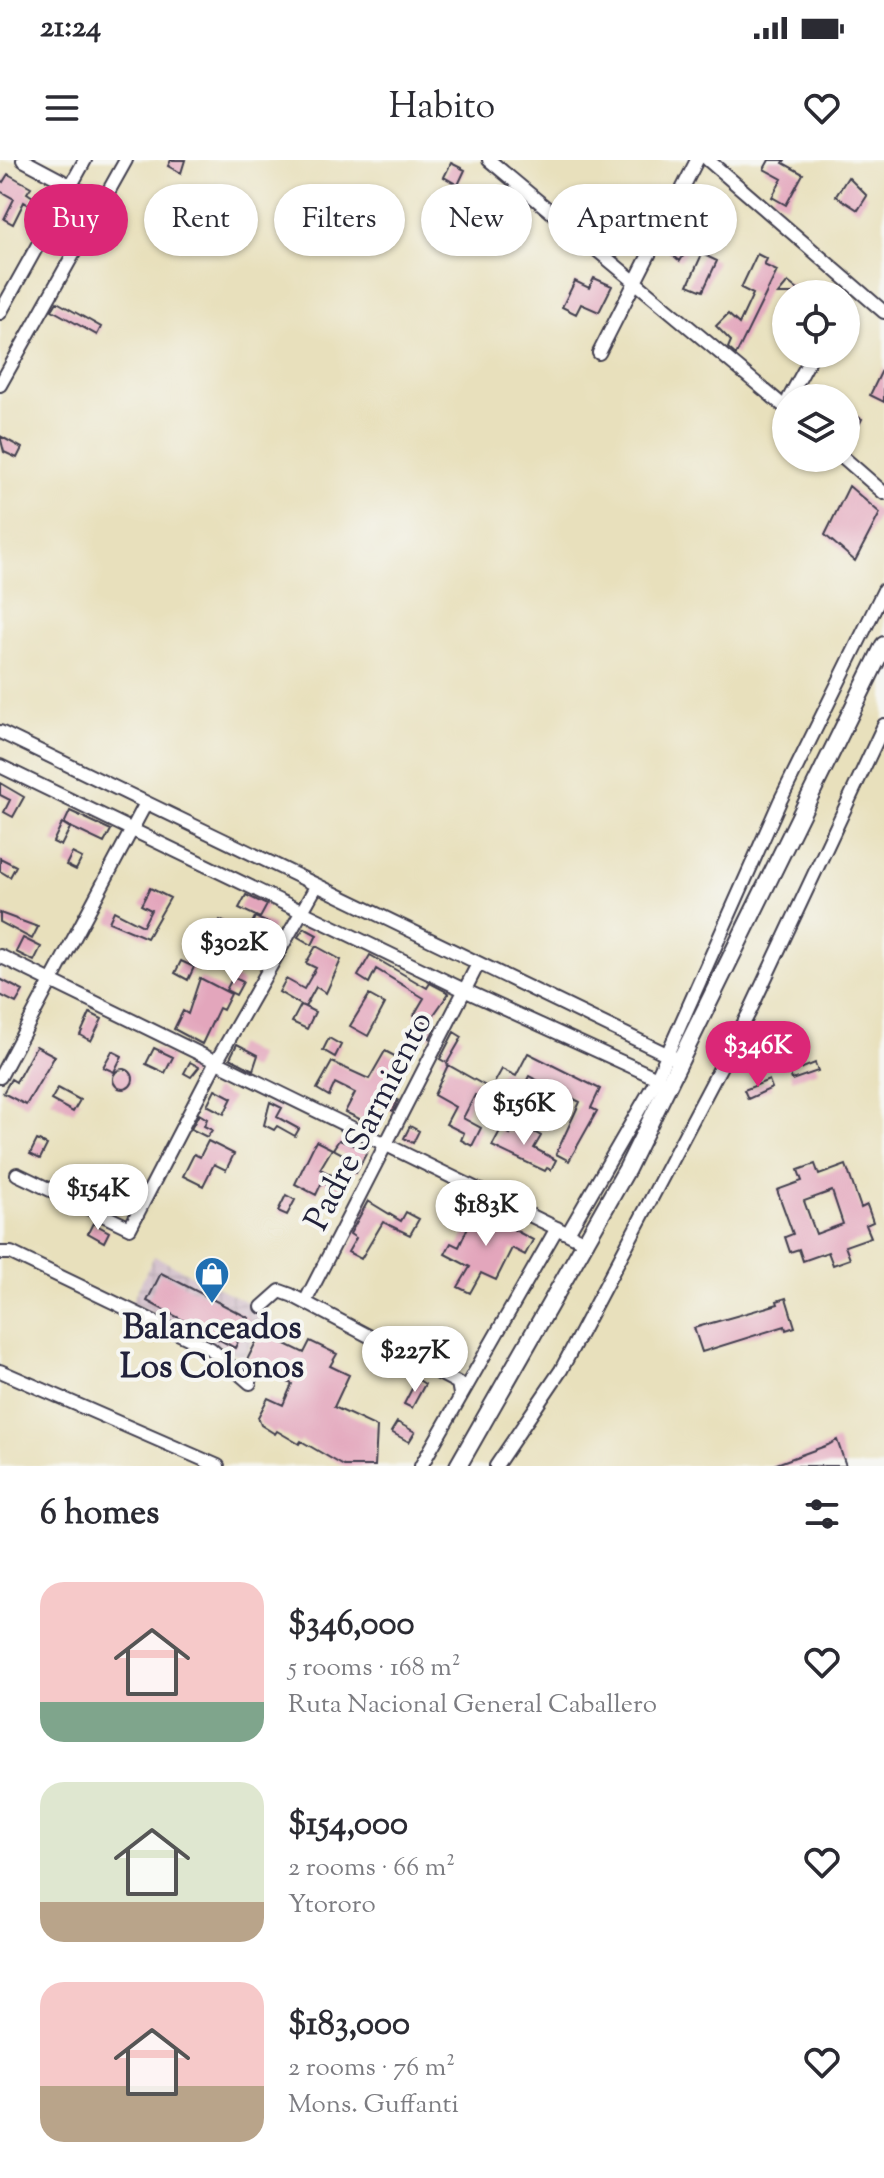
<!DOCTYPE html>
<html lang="en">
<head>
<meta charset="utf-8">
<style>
	body { margin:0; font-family:"Sorts Mill Goudy",serif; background:#f7f7f7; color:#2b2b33; height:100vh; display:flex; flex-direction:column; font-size:30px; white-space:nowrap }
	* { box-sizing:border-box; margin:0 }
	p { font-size:26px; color:#7c7c81 }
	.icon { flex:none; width:44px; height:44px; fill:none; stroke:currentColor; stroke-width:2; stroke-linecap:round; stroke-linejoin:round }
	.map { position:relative; height:1306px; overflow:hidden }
	.details { display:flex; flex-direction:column; background:#fff; flex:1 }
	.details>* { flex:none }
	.top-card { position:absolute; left:24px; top:24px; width:836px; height:72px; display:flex; gap:16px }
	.fabs { position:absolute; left:772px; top:120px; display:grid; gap:16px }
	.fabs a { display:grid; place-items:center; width:88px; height:88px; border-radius:50%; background:#fff; box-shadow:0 2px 6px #0004; font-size:40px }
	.price { position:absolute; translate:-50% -68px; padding:0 18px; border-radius:28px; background:#fff; color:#222; font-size:26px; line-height:52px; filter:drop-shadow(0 2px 4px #0008) }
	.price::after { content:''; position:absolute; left:50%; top:48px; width:24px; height:18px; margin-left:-12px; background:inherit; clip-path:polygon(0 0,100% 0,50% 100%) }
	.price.selected { background:#db2777; color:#fff }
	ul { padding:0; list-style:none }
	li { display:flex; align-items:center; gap:24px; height:200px; padding:0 40px }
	li span { display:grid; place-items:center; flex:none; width:224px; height:160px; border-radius:24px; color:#555 }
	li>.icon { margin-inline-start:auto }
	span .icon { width:96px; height:96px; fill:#fffc; stroke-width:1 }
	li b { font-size:34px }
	h2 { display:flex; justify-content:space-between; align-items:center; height:96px; padding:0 40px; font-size:34px }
	.chip { padding:0 28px; border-radius:36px; background:#fff; box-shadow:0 2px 6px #0004; font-size:28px; line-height:72px }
	.chip.selected { background:#db2777; color:#fff }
	.status { display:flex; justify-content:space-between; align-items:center; height:56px; padding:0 40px; background:#fff; direction:ltr }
	.status svg { height:22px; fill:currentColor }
	header { display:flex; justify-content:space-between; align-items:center; height:104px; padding:0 40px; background:#fff; font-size:36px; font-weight:600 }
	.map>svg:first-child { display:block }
	.industrial { fill:url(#industrial-grid) }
	.building { fill:#e3a6bc; fill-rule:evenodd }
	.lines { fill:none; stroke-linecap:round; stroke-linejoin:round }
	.minor-casing { stroke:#403e4e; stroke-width:16 }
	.highway-casing { stroke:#403e4e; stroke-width:20 }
	.minor { stroke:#fff; stroke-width:12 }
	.highway { stroke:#fff; stroke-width:16 }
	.labels { text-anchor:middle; stroke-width:8; stroke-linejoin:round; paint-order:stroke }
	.street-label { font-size:34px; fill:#22223b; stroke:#f6f6f2 }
	.poi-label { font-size:34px; font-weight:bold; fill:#22223b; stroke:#f6f6f2 }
</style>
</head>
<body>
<div class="status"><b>21:24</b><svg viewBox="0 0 49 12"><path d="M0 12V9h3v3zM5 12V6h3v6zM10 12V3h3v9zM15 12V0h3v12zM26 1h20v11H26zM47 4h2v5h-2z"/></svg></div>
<header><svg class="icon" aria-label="menu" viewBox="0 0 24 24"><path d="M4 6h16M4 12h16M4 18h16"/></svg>Habito<svg class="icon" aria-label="heart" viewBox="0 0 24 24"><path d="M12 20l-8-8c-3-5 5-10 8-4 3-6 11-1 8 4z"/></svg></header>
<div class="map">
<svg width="884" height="1306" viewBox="0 0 884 1306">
	<defs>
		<pattern id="industrial-grid" width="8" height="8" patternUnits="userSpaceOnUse" patternTransform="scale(2)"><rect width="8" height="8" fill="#d1bdc9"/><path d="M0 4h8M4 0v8" fill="none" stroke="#b3a2ae"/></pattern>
	</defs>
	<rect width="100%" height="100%" fill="#f6f6f2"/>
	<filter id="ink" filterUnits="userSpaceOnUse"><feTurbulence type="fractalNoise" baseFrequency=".0125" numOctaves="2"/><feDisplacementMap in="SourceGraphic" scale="16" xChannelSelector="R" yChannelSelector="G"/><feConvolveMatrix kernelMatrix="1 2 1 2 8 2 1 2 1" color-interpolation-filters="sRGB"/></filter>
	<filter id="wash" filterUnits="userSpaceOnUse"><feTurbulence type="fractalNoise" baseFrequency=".006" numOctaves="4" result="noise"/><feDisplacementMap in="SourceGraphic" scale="32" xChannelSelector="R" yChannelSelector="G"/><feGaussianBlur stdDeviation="1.8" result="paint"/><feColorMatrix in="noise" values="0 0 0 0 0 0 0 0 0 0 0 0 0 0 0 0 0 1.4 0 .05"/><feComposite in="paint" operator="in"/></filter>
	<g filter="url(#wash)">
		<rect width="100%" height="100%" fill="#e8e0bc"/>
		<path class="industrial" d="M154 1096 267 1152 244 1198 131 1143Z"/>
		<g id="blocks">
			<path class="building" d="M171 0H185L181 13 168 6Z
				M769 0H785L783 3 803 14 786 45 772 37 782 19 764 9Z
				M451 3 465 10 458 25 444 17Z
				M8 14 31 27 27 33 33 37 29 45 24 42 13 64 4 59 14 39 0 31V20L3 22Z
				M848 17 867 36 858 50 836 36Z
				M685 58 700 69 680 101 663 87Z
				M702 94 717 101 703 131 688 125Z
				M757 94 767 99 764 105 777 111 736 195 728 188 731 181 716 166 728 154 739 164 753 134 741 128Z
				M594 118 612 126 599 152 581 144 576 154 562 147 575 121 589 128Z
				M788 122 803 134H778Z
				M57 142 101 167 97 175 52 150Z
				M846 162 856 167 846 186Z
				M884 206V242L870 235Z
				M852 254 862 259 847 289 846 267Z
				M0 276 22 288 17 298 4 292Z
				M849 326 880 353 855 401 825 375Z
				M0 623 24 637 13 657 4 652 10 640 0 635Z
				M70 651 111 670 104 683 64 664Z
				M62 663 70 668 61 686 53 682Z
				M72 693 82 698 76 710 66 705Z
				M0 698 16 706 10 717 0 711Z
				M150 728 170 738 147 778 109 762 114 751 143 766 151 750 141 745Z
				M246 735 267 745 260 758 239 748Z
				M0 753 38 767 32 779 0 762Z
				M255 757 274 766 257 801 245 795 238 809 210 795 218 780 212 777 220 760 228 764 223 774 242 783Z
				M304 768 317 775 312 785 298 777Z
				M23 778 41 787 34 801 16 792Z
				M316 786 341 800 326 833 316 827 305 847 279 832 286 819 304 829 316 808 306 803Z
				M370 795 427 828 430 823 449 833 428 863 414 855 424 838 376 809 369 823 358 816Z
				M181 801 194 807 188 820 175 813Z
				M233 817 243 822 236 835 226 830Z
				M200 818 231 834 223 850 219 848 202 884 174 869 183 851 188 854Z
				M0 819 23 831 16 843 0 835Z
				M369 835 385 844 368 876 350 866Z
				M301 845 315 852 307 869 292 862Z
				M90 853 102 859 91 881 80 875Z
				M422 860 435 868 430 878 416 869Z
				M454 872 462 877 447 903 440 899Z
				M329 878 341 885 335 897 323 890Z
				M237 884 258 895 253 910 230 898Z
				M36 886 55 896 26 945 3 933 11 919 16 922Z
				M154 888 173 897 165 913 146 904Z
				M112 891 122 896 114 912 103 907Z
				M385 891 406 902 388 935 398 940 393 951 377 943 368 963 345 952 355 933 335 923 329 936 317 929 332 902 369 919Z
				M528 893 600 929 591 948 597 951 569 1001 556 994 580 942 529 916 516 942 520 944 515 955 475 935 463 958 481 968 472 986 461 980 464 973 446 964 455 947 434 935 448 905 491 929 502 909 516 916Z
				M190 902 199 907 191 917 184 913Z
				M815 903 818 911 792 920 790 913Z
				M113 919a10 10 0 1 1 20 0a10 10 0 1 1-20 0Z
				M769 920 772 928 748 939 744 930Z
				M58 928 80 940 73 952 51 940Z
				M215 929 232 938 224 954 207 945Z
				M270 942 282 948 277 957 299 969 295 976 277 966 274 970 264 965Z
				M199 954 207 959 204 966 212 970 207 977 191 969Z
				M516 962 541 976 534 988 556 1000 551 1010 547 1008 545 1011 492 986 501 969 510 974Z
				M410 966 419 971 413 983 404 978Z
				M37 980 47 985 40 999 30 994Z
				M339 980 368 990 356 1013 345 1008 350 998 333 989Z
				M208 981 234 994 226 1010 214 1004 203 1026 183 1016 194 994 200 997Z
				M316 981 332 989 320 1009 343 1021 338 1030 322 1022 316 1035 295 1024Z
				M815 1004 819 1015 846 1005 861 1048 867 1045 873 1062 866 1065 871 1077 845 1086 850 1099 833 1105 828 1092 803 1101 799 1089 790 1092 785 1077 793 1074 777 1030 802 1021 798 1010ZM832 1031 843 1064 816 1074 804 1041Z
				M286 1035 295 1040 287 1055 278 1051Z
				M368 1041 401 1061 406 1052 419 1059 410 1075 383 1062 361 1099 348 1092 356 1078 350 1074Z
				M476 1049 533 1080 525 1095 512 1088 496 1120 481 1113 470 1133 458 1127 470 1107 445 1094 451 1083 459 1087Z
				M93 1063 109 1072 104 1082 88 1073Z
				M161 1113 249 1158 235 1188 147 1141Z
				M786 1138 795 1167 786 1170 785 1166 702 1192 694 1168 778 1144 777 1141Z
				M261 1172 304 1193 310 1181 337 1194 330 1206 349 1215 334 1247 377 1267 375 1306H344L301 1281 299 1284 277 1271 275 1274 261 1265 258 1257 268 1238 283 1245 292 1224 246 1202Z
				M417 1219 425 1224 412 1248 404 1244Z
				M397 1262 415 1272 409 1282 391 1272Z
				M837 1280 846 1306H771L828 1285Z"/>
		</g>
	</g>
	<g filter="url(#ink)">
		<use href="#blocks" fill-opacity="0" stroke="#403e4e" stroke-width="2"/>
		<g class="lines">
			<defs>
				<path id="minor" d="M23 0 102 42
					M489 0 786 248
					M708 0 884 152
					M0 153 85 0
					M599 193 697 0
					M0 225 126 0
					M789 238 813 194
					M844 298 884 333
					M0 572 681 901
					M0 606 464 830 670 924
					M0 796 587 1083
					M0 917 146 643
					M17 1014 130 1068 216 902 317 725
					M568 1073 654 924 780 641 884 430
					M0 1093H11L211 1189 250 1223
					M305 1142 478 804
					M262 1147 280 1131 291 1135 458 1223 460 1234
					M0 1211 218 1306
					M421 1306 557 1068
					M496 1306 561 1210 749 853 884 565"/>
				<path id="highway" d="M458 1306 627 1009 884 485"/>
			</defs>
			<use href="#minor" class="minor-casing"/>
			<use href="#highway" class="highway-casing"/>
			<use href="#minor" class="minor"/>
			<use href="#highway" class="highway"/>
		</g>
	</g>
	<defs>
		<symbol id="shop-pin" viewBox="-11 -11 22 30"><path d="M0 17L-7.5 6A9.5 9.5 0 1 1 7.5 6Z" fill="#1f6fb2" stroke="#f6f6f2"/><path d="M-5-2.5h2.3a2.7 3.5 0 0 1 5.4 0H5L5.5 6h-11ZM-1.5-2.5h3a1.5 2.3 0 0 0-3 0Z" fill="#fff"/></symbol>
	</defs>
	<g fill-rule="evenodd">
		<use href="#shop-pin" x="192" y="1094" width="40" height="54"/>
	</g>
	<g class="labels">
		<g class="street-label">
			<text transform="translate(367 960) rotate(-63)" y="12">Padre Sarmiento</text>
		</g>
		<g class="poi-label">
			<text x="212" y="1178">Balanceados<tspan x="212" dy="39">Los Colonos</tspan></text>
		</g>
	</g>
</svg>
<div class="fabs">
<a><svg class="icon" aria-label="locate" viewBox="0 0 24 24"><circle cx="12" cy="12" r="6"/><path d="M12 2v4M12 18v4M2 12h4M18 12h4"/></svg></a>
<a><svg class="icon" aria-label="layers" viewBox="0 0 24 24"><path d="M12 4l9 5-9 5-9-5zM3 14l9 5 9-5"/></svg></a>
</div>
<b class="price" style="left:234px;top:826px">$302K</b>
<b class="price selected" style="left:758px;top:929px">$346K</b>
<b class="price" style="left:524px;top:987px">$156K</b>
<b class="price" style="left:98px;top:1072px">$154K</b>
<b class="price" style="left:486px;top:1088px">$183K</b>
<b class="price" style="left:415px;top:1234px">$227K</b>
<div class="top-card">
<a class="chip selected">Buy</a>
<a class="chip">Rent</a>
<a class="chip">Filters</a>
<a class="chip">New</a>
<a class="chip">Apartment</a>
</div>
</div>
<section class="details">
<h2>6 homes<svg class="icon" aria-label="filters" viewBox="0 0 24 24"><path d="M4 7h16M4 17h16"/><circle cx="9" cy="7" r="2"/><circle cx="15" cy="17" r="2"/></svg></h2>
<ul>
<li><span style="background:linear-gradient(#f6c9c9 75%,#7fa58c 0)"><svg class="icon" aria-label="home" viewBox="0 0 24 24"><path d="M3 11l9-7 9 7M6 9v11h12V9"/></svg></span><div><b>$346,000</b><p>5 rooms · 168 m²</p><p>Ruta Nacional General Caballero</p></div><svg class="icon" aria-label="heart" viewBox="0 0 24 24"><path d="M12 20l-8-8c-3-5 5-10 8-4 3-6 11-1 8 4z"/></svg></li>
<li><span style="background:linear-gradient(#dfe7d0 75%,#b9a48a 0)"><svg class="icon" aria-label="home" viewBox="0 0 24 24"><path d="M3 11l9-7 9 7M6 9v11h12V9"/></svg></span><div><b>$154,000</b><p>2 rooms · 66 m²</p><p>Ytororo</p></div><svg class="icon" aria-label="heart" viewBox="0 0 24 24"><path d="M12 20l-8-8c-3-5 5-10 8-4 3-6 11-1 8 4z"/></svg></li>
<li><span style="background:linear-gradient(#f6c9c9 65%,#b9a48a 0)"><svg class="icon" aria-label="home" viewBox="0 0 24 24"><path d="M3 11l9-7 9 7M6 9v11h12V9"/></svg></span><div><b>$183,000</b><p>2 rooms · 76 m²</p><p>Mons. Guffanti</p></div><svg class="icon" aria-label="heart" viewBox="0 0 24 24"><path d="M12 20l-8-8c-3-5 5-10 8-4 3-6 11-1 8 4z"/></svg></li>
</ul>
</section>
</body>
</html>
